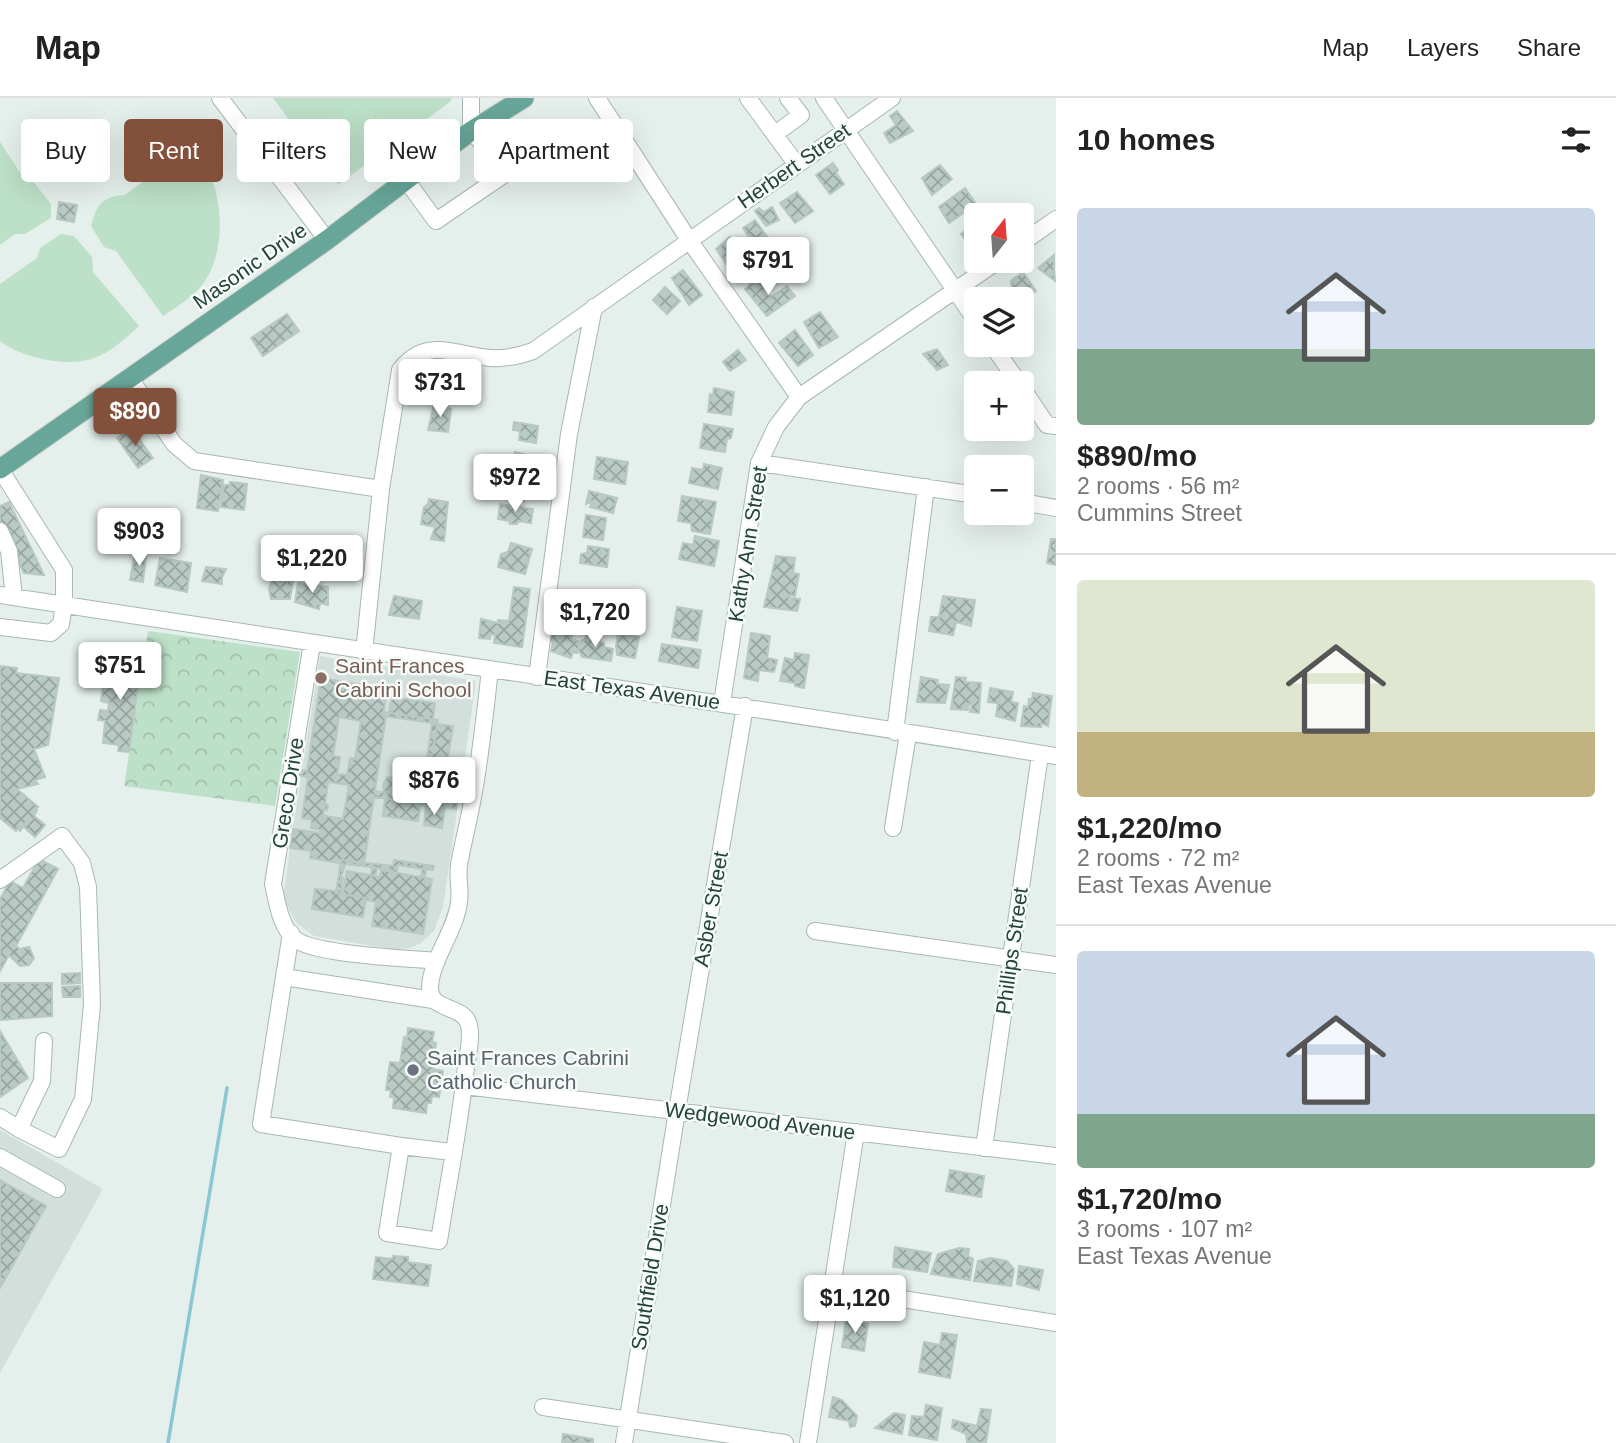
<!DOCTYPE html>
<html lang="en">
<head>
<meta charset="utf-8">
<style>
	body { margin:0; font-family:Arial,sans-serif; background:#f6f6f6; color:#222; height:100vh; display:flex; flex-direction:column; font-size:26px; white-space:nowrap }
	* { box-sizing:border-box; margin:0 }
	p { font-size:23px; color:#767676 }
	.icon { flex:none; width:38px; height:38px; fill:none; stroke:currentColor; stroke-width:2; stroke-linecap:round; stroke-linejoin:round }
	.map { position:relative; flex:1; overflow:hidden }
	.sheet { display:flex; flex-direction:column; background:#fff; width:560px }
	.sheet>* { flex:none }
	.guide { position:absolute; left:21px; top:21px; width:665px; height:63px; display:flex; gap:14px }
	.needle { width:46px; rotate:17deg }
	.fabs { position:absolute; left:964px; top:105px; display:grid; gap:14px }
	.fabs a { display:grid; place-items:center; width:70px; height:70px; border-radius:7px; background:#fff; box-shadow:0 7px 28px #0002; font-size:35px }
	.price { position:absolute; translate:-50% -60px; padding:0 16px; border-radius:7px; background:#fff; color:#222; font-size:23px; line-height:46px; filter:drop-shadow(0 2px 4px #0008) }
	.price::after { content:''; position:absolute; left:50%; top:42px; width:21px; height:16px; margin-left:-10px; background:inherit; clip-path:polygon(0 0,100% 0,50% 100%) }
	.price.on { background:#82503b; color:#fff }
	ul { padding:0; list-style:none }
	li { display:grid; align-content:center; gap:14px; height:371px; padding:0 21px }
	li+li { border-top:2px solid #e0e0e0 }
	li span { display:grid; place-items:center; height:217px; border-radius:7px; color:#555 }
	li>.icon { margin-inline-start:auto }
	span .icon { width:126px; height:126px; fill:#fffc; stroke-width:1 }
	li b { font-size:30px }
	h2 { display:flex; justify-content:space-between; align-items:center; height:84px; padding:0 21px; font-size:30px }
	.chip { padding:0 24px; border-radius:7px; background:#fff; box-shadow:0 7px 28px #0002; font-size:24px; line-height:63px }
	.chip.on { background:#82503b; color:#fff }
	header { display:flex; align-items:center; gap:42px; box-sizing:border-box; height:98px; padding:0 35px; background:#fff; border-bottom:2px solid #e0e0e0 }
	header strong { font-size:33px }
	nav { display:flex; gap:38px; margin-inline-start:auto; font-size:24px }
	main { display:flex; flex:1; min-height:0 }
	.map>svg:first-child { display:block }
	.built { fill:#d3dfda }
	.park { fill:url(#park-crowns) }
	.garden { fill:#bde0c8 }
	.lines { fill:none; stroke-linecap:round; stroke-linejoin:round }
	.stream { stroke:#8bc6d5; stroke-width:3.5 }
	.building { fill:url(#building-cross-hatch); stroke:#b7c9c2; stroke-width:2; fill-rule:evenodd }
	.minor-casing { stroke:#a7b8b3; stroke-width:18 }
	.major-casing { stroke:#c1cac8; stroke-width:21 }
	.minor { stroke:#fff; stroke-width:16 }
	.major { stroke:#68a699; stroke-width:19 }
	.education-dot { fill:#8d6e63; stroke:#f6fbf8; stroke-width:2.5 }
	.worship-dot { fill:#6b7280; stroke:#f6fbf8; stroke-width:2.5 }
	.labels { text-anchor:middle; stroke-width:5; stroke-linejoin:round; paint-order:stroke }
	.street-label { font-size:21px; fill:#23423b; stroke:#f6fbf8 }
	.education-label { font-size:21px; fill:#785e54; stroke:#f6fbf8; text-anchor:start }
	.worship-label { font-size:21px; fill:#5b616d; stroke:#f6fbf8; text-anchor:start }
</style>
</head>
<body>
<header>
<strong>Map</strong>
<nav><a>Map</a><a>Layers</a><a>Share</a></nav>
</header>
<main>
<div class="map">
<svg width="1056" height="1345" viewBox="0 0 1056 1345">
	<defs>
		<pattern id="park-crowns" width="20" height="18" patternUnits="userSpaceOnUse" patternTransform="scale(1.75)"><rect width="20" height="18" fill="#bde0c8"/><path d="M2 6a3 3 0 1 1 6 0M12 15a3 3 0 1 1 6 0" fill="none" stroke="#a2c1ad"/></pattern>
		<pattern id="building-cross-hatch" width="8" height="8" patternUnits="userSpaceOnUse" patternTransform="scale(1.75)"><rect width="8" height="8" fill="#bacac4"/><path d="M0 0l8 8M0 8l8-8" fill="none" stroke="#97a6a0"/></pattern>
	</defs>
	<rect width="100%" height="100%" fill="#e5efeb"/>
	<path class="built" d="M320 558 476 583 443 809 434 833 421 845 410 850 396 852 314 838 296 825 285 803 284 795 290 750Z
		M0 1032 103 1091 0 1275Z"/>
	<path class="park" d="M148 533 300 554 275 708 124 688Z"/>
	<path class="garden" d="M273 0H452L451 3 338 87Z
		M0 44 25 82H32L51 106V120L25 136H15L0 147Z
		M191 48C197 56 203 63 207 71 224 102 225 153 205 183 195 198 178 208 163 218L116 153 104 149 91 128C96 107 103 98 125 97Z
		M61 136 74 138 92 159 93 174 139 228C126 240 111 254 94 260 69 270 21 260 0 243V186L37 160 40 150Z"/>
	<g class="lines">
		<path class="stream" d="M168 1345 227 990"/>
	</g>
	<path class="building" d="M897 13 913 33 890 45 884 35 896 27 890 18Z
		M833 65 838 72 836 75 844 86 830 96 816 77Z
		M940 67 952 81 932 97 922 80Z
		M965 90 976 106 949 125 939 109Z
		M797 94 813 113 795 125 780 105Z
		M59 104 77 107 74 124 57 121Z
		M772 109 779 122 766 128 755 113 759 110 764 114Z
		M755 122 773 147 759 155 743 130Z
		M976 125V148L973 151 961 136Z
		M730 139 744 157 727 167 716 151Z
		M1054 157V171L1055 183 1038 170Z
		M683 172 702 197 689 207 672 180Z
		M1023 174 1036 193 1028 199 1024 194 1019 198 1012 192 1011 183Z
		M757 179 771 199 787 188 795 198 767 218 745 191Z
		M665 189 680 203 667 216 653 202Z
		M1004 190 1015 200 985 201Z
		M820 214 838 239 819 250 804 224Z
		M287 216 299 233 263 258 251 240Z
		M795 232 813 257 798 268 779 245Z
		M937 251 948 267 937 272 923 256Z
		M738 252 746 262 730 273 723 264Z
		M439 279 457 282 454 299 436 296Z
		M714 290 734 294 731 317 708 314 710 296 713 297Z
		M434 306 451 311 448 334 428 332Z
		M514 324 538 328 536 345 519 342 520 333 513 332Z
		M704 326 733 331 731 340 727 341 725 354 700 350Z
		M131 330 153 360 138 370 117 340Z
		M515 354 535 359V365H529L526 376 511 372Z
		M597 359 628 364 625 386 594 381Z
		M704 366 722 370 718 391 689 385 692 370 703 372Z
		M201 377 223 382 218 413 197 410Z
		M527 381 536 384 532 397 524 394V403L505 397 508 383 522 387Z
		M230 384 247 386 244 412 221 409 224 387H230Z
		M589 393 617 400 613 415 590 409 592 403 586 406Z
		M682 398 716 404 710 436 692 433 691 425 678 423Z
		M429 401 448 404 444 443 431 441 435 429 421 426 424 409 428 406Z
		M9 404 44 477 24 475 0 425V408Z
		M500 406 533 411 531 425 519 423 517 426H510L509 423 498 421Z
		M586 417 606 420 603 442 583 439Z
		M695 438 719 443 714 468 679 461 683 445 693 447Z
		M1051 441H1056V467L1047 465Z
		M511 445 532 451 525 476 498 469 501 456 508 454Z
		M588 448 609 451 607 469 580 465 581 456 587 455Z
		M135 456H146L143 484 130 482Z
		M776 458 795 460 793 475 799 476 795 498 790 497 789 500 800 501 797 513 764 509Z
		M160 460 191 465 187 494 155 487Z
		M206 469 226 471 222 479V486L202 483Z
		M272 482 293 483 290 501H271L269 491Z
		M298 485 328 489V507L320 505 319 511 295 504Z
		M514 489 530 491 522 549 494 545 495 537 491 536 490 541 479 540 481 521 498 525V522L509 523Z
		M394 498 422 503 419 521 389 517Z
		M943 498 975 502 971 528 956 524 953 537 929 533 931 519H939Z
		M677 509 702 513 697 543 672 539Z
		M559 527 574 532 571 541 581 544 577 555 573 554 571 560 551 553 553 545 550 541 552 534 557 533Z
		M587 535 600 537 599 544 604 545V549L613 551 611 563 582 559 578 551 582 542H585Z
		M751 535 770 538 767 560 777 562 774 574 759 572 758 583 744 580Z
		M618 536 639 539 635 560 617 557 616 548Z
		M662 546 701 552 698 570 659 563Z
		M795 555 809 557 804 590 795 588V585L780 583 785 560 794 562Z
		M115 558 139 561 136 582H139L129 654 118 653 119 647 103 645 105 623 98 622 100 612 108 613 109 605 101 603 105 575 112 576Z
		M0 568 17 570 16 575 59 580 48 647 34 651 45 679 35 682 38 686 17 691 38 709 35 711 37 712 34 718 45 727 35 739 24 729 28 726 27 723 20 733 18 730 16 733 0 720Z
		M921 579 938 582 937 586 949 587 945 605 917 604Z
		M956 579 966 580 965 584 981 585 979 615 970 614 972 607 969 606 968 612 951 611Z
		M321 580 387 591 383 618H386L364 766 341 762 340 765 310 760 311 753 290 750 293 731 320 735V732L311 730 312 721 302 720 308 679 301 678 302 672 307 673ZM339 619 361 623 355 661 350 660 347 677 337 676 340 659 333 658ZM328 684 349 687 343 721 325 718 324 723H322L324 711 327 712 328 707 325 706Z
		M990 590 1013 594 1011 604 1018 605 1015 623 996 618 998 605 988 604Z
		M1033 595 1052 598 1048 628 1041 625V629L1021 628 1024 608 1028 609 1029 601H1032Z
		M392 599 435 605 433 621 389 615Z
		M384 614 438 622 430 669 426 668 432 625 383 618Z
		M437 626 453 628 446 672 430 669Z
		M387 679 416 682 417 679 432 681V684L448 687 445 704 384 694 383 687Z
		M375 693 457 705 456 711 374 699Z
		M385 700 421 705 418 723 383 718Z
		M426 708 445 710 442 730 424 727Z
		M39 761 58 771 16 848 20 851 29 849 34 860 29 867 20 868 9 857 0 873V801L10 783 23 790Z
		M341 762 393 768 394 762 434 768 433 772 426 771 425 779H421L422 771 398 767 397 775 392 774 393 772 377 770 375 778 371 777 372 769 345 766 341 780H343L341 796 336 795Z
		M381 772 432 781 423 836 372 828 376 804 366 802V800L343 796 347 773 380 779Z
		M315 791 337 793 336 795 366 800 363 819 312 811Z
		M80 875V885L62 886V876Z
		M0 885H52V918L0 922Z
		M80 888V899H63L62 889Z
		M408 930 434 934 432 944 436 945 433 971 443 973 439 999 432 998 431 1005H427L426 1015 393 1010 394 999H390L391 992H386L390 964 400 965 404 939 407 940Z
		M0 933 28 980 0 999Z
		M950 1072 984 1078 981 1099 946 1093Z
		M0 1082 46 1108 0 1190Z
		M895 1149 931 1155 927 1174 893 1169Z
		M959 1150 969 1151 968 1158 973 1161 970 1182 931 1176 938 1156Z
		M393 1158 408 1159V1164L431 1167 428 1188 373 1181 376 1159 392 1161Z
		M991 1160 1007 1163 1014 1171 1011 1188 974 1183 978 1163Z
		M1019 1168 1043 1172 1039 1192 1017 1186Z
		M846 1221 868 1226 864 1253 842 1249Z
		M942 1235 957 1237 950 1280 919 1274 924 1244 940 1247Z
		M833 1299 842 1302 857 1318 855 1328 850 1329 849 1323 829 1319Z
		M926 1307 942 1310 937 1342 909 1337 912 1318 924 1319Z
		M981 1311 991 1312 986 1345 967 1344 966 1336 952 1330 953 1322 977 1328Z
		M894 1315 905 1317 902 1336 875 1330Z
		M563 1336 593 1341V1345H562Z"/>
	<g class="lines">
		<defs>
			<path id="minor" d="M220 0 327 142
				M597 0 689 142 799 299
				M748 0 797 67
				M824 0 976 223
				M775 36 801 17 788 0
				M406 82 436 123 505 76 489 53 471 33V0
				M1022 145 1056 121
				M992 247 1019 285
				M130 280 174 346 194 363 381 391
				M1022 290 1047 327 1056 328
				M759 365 976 397
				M0 371 64 472V507L61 526 51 535 0 529
				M1022 404 1056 410
				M0 433 9 453 14 499
				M0 497C352 552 705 601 1056 658
				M312 545 273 786C277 803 280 829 295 841 315 857 407 860 437 863
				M364 554 381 391 400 272C427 238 454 257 490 260 506 261 519 258 533 253L892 0
				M537 579 569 336 594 209
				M722 605 759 365 776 329 799 299 998 163
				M895 634 926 389
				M893 730 908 636
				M0 782 62 738 82 765 88 789 92 907 83 1001 59 1051 19 1031
				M815 833 1056 867
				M284 879 291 835
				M433 902 284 879 261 1026 401 1048 387 1135 439 1143C448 1085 460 1027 466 969 468 956 472 940 469 927 464 906 429 914 430 889 431 862 456 832 459 804 461 792 457 780 459 767 463 744 469 722 473 699 481 657 485 614 490 572
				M464 988 1056 1058
				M0 1019 19 1031 42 983 44 943
				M401 1048 452 1054
				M984 1050 1040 656
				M0 1059 57 1091
				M832 1190 1056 1225
				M543 1309 785 1345
				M624 1345 677 1013 745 608
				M808 1345 856 1034"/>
			<path id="major" d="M0 371 327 142 471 33 524 0"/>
		</defs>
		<use href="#minor" class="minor-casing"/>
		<use href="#major" class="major-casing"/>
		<use href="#minor" class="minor"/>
		<use href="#major" class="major"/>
	</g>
	<circle class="education-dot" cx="321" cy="580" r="7"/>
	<circle class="worship-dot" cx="413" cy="972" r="7"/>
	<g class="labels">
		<g class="street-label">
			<text transform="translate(794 68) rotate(-35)" y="7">Herbert Street</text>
			<text transform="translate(250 168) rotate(-35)" y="7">Masonic Drive</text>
			<text transform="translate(748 446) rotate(-81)" y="7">Kathy Ann Street</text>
			<text transform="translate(632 592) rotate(8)" y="7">East Texas Avenue</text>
			<text transform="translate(288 695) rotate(-81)" y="7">Greco Drive</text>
			<text transform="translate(711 811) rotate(-80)" y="7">Asber Street</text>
			<text transform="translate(1012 853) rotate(-82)" y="7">Phillips Street</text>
			<text transform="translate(760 1023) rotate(7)" y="7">Wedgewood Avenue</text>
			<text transform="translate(650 1179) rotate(-81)" y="7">Southfield Drive</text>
		</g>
		<g class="education-label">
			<text x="335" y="575">Saint Frances<tspan x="335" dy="24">Cabrini School</tspan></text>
		</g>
		<g class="worship-label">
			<text x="427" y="967">Saint Frances Cabrini<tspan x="427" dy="24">Catholic Church</tspan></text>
		</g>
	</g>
</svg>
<div class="fabs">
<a><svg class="needle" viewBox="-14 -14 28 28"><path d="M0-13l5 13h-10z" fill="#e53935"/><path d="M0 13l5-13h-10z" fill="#767676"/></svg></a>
<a><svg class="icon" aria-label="layers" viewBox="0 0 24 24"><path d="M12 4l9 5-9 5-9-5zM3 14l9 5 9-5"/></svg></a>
<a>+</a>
<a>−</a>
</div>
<b class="price" style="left:768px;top:199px">$791</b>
<b class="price" style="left:440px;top:321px">$731</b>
<b class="price on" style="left:135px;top:350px">$890</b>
<b class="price" style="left:515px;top:416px">$972</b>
<b class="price" style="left:139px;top:470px">$903</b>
<b class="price" style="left:312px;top:497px">$1,220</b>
<b class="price" style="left:595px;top:551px">$1,720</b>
<b class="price" style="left:120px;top:604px">$751</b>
<b class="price" style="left:434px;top:719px">$876</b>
<b class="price" style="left:855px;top:1237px">$1,120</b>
<div class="guide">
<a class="chip">Buy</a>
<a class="chip on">Rent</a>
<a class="chip">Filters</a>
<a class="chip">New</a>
<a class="chip">Apartment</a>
</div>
</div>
<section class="sheet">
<h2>10 homes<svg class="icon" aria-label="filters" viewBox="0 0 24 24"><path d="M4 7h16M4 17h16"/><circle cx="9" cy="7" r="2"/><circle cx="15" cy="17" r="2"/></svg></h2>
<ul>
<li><span style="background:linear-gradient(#c9d6e8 65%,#7fa58c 0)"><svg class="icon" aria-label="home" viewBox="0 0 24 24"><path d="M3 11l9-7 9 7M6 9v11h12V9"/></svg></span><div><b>$890/mo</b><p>2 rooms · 56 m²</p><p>Cummins Street</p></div></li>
<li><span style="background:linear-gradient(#dfe7d0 70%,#c2b280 0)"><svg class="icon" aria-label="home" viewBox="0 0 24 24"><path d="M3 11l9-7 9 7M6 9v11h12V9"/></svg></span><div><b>$1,220/mo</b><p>2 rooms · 72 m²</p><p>East Texas Avenue</p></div></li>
<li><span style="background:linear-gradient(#c9d6e8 75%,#7fa58c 0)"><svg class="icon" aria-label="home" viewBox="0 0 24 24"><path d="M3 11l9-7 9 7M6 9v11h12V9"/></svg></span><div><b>$1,720/mo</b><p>3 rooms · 107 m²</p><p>East Texas Avenue</p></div></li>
</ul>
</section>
</main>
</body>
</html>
